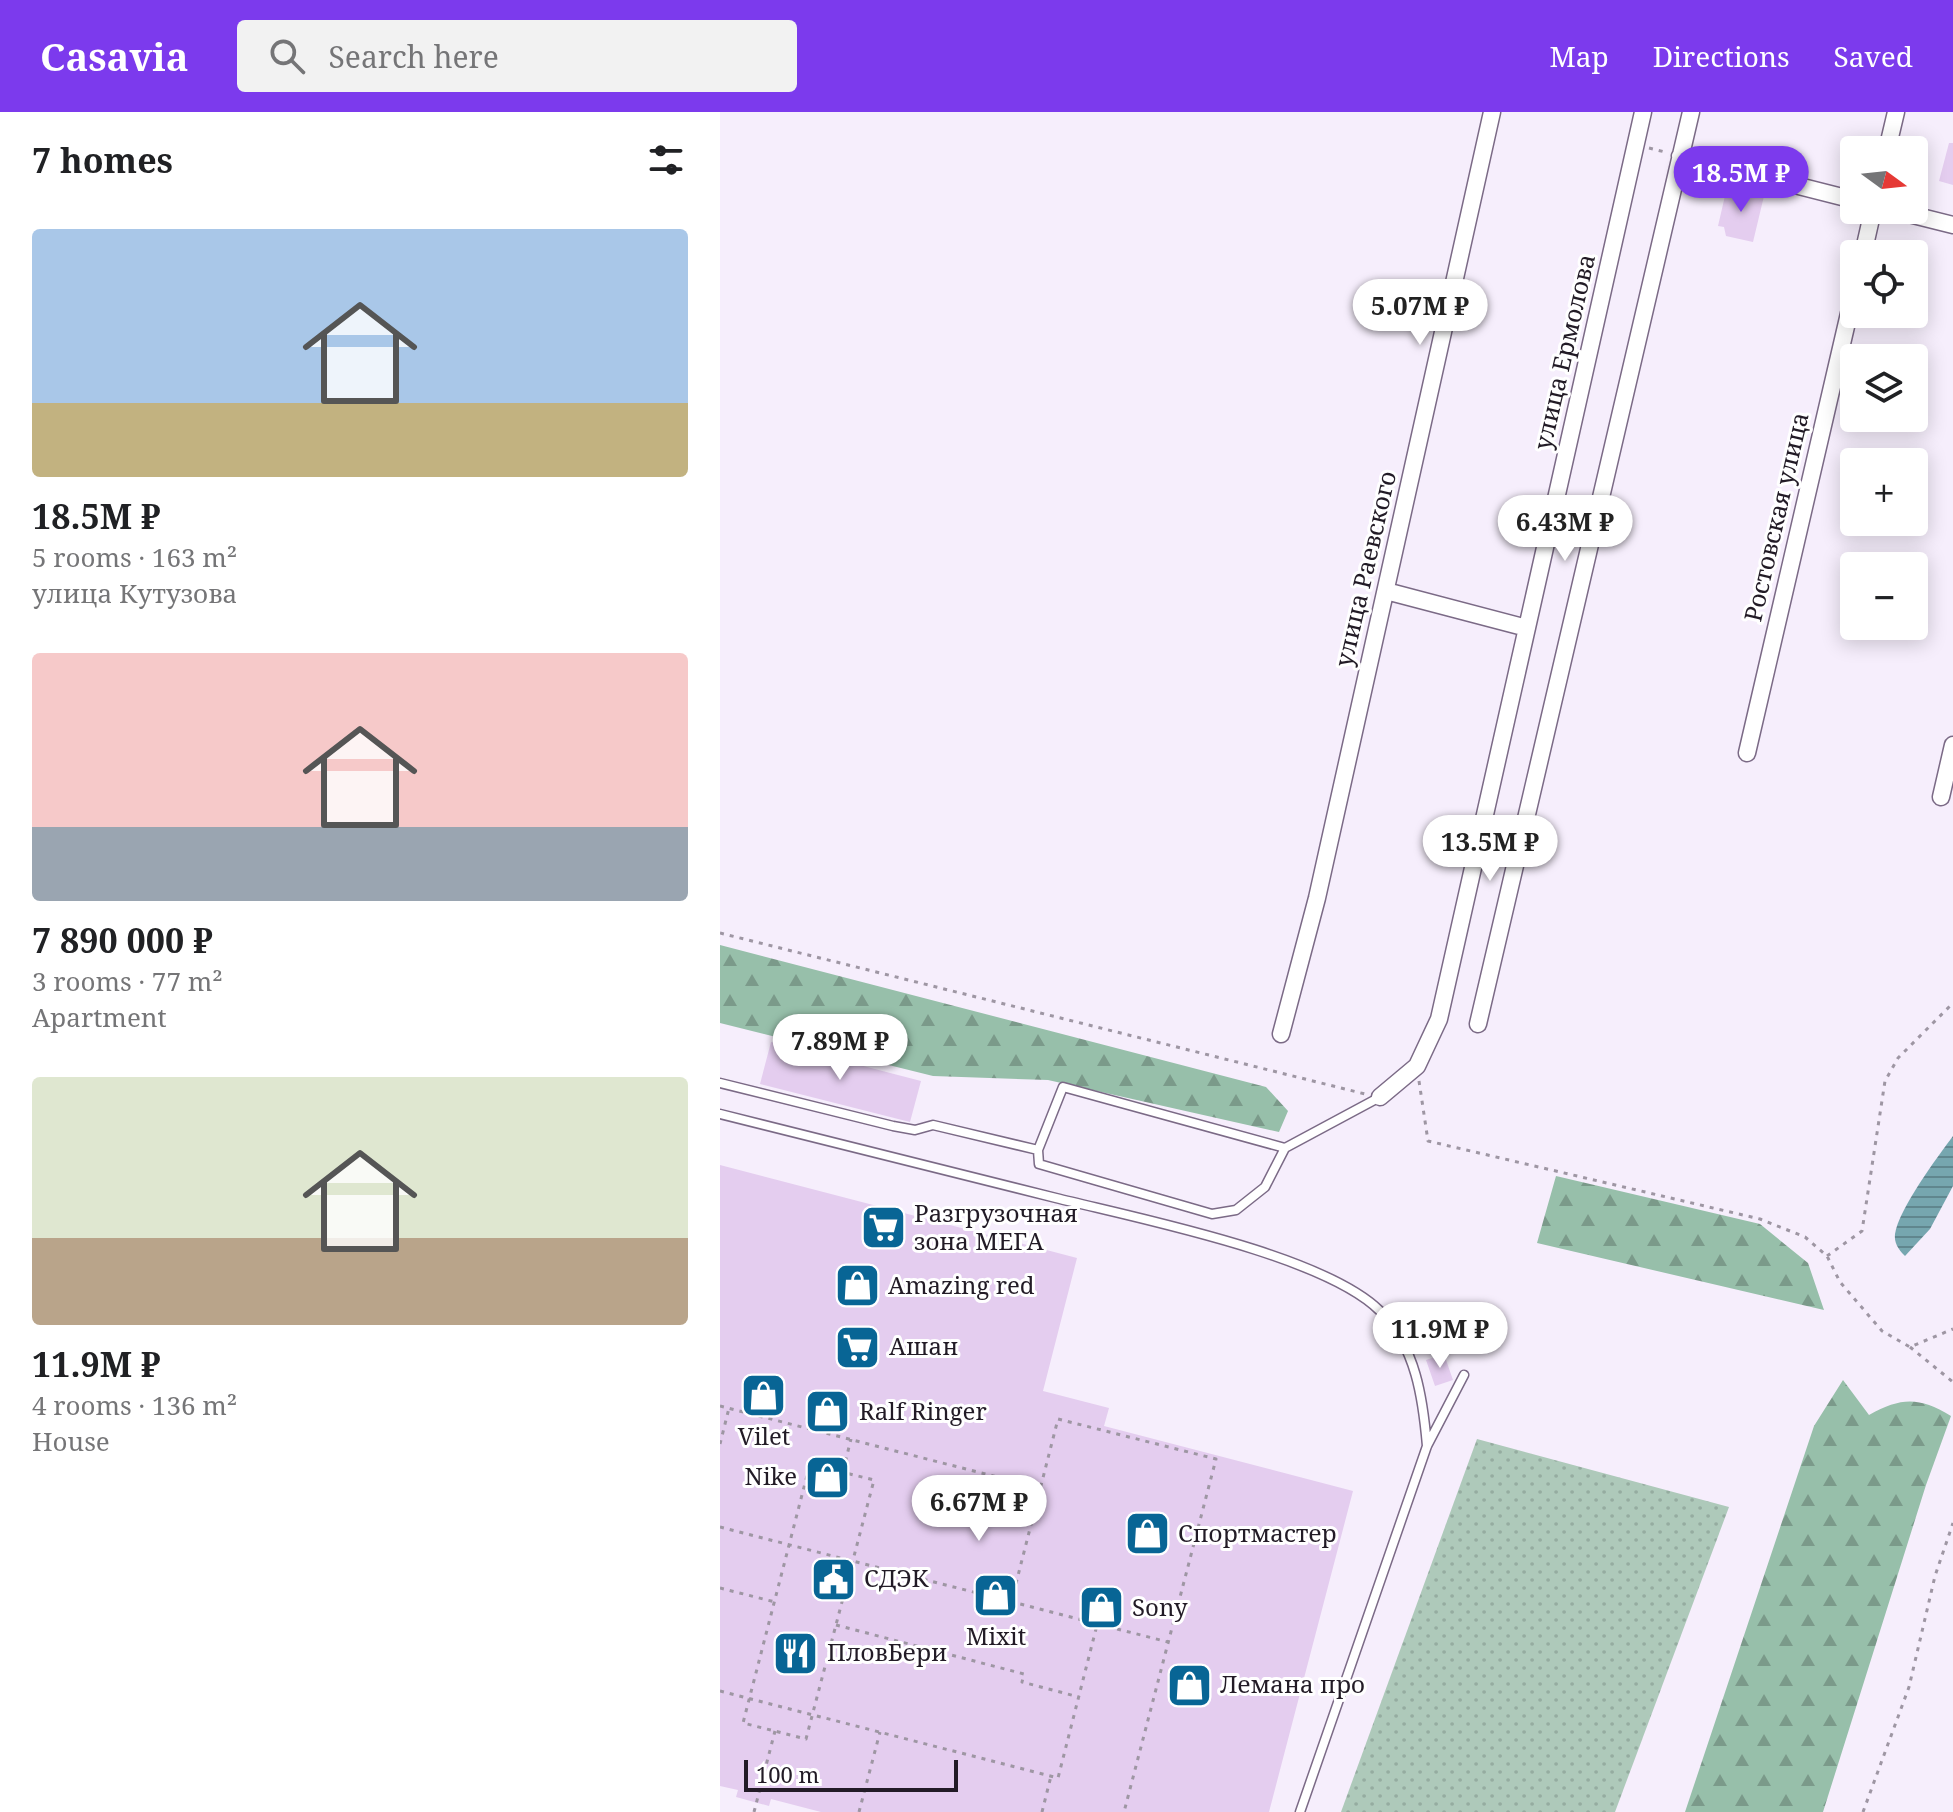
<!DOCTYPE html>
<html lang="en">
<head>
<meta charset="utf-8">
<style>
	body { margin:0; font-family:"Noto Serif",serif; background:#f2f2f2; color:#202124; height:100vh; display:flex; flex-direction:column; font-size:30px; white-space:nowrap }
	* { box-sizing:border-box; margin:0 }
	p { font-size:26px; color:#757577 }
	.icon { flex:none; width:44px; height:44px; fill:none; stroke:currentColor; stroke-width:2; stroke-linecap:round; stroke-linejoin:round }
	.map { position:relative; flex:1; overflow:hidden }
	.drawer { display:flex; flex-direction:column; background:#fff; width:720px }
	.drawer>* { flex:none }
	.needle { width:52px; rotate:105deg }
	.fabs { position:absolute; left:1120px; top:24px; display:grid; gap:16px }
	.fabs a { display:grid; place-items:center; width:88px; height:88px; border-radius:8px; background:#fff; box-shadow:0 4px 20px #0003; font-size:40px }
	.scale { position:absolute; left:24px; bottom:20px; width:214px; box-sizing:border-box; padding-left:8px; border:4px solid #221b26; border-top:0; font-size:22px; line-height:28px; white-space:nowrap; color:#221b26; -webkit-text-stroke:6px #fff; paint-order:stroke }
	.price { position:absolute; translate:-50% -68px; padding:0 18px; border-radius:28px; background:#fff; color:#222; font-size:26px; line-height:52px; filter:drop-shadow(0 2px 4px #0008) }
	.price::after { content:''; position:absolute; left:50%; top:48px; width:24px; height:18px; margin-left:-12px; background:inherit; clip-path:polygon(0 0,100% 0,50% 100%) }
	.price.active { background:#7c3aed; color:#fff }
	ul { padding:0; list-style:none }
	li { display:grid; align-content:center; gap:16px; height:424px; padding:0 32px }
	li span { display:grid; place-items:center; height:248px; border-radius:8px; color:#555 }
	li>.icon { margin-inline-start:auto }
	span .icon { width:144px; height:144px; fill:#fffc; stroke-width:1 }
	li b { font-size:34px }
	h2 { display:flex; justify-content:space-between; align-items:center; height:96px; padding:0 32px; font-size:34px }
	header { display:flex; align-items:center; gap:48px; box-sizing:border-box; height:112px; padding:0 40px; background:#7c3aed; color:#fff }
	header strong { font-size:38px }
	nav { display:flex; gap:44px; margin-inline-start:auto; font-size:28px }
	.search { width:560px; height:72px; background:#f2f2f2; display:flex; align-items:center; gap:20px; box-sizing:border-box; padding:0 28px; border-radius:8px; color:#757577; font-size:30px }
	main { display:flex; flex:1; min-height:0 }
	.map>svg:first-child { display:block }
	.grass { fill:url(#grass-dots) }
	.forest { fill:url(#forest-firs) }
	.water { fill:url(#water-rules) }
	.building { fill:#e4cdef }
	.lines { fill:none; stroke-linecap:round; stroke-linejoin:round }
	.lane-casing { stroke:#7b6a86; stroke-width:11 }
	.street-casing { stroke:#7b6a86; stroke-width:19 }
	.path { stroke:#9e96a3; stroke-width:3; stroke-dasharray:4 6; stroke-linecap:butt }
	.lane { stroke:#fff; stroke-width:8 }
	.street { stroke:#fff; stroke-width:16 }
	.labels { text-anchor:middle; stroke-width:6; stroke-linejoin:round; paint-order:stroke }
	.street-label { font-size:24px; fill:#221b26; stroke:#fff }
	.poi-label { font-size:24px; fill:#221b26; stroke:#fff; text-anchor:start }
</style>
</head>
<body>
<header>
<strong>Casavia</strong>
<div class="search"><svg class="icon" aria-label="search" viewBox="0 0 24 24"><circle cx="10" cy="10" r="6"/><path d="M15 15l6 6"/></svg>Search here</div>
<nav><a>Map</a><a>Directions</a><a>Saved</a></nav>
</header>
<main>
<section class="drawer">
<h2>7 homes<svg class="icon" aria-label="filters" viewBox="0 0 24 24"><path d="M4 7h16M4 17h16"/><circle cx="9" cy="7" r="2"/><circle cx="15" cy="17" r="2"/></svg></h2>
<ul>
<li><span style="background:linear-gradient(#a9c7e8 70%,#c2b280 0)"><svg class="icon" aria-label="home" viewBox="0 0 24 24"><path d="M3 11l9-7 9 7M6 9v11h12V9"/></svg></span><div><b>18.5M ₽</b><p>5 rooms · 163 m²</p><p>улица Кутузова</p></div></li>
<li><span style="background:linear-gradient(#f6c9c9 70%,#9aa5b1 0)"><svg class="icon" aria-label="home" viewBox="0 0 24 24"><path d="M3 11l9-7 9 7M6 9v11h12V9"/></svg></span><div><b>7 890 000 ₽</b><p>3 rooms · 77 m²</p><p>Apartment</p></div></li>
<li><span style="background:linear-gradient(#dfe7d0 65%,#b9a48a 0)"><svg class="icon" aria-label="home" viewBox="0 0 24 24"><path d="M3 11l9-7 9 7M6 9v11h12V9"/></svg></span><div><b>11.9M ₽</b><p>4 rooms · 136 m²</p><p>House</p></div></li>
</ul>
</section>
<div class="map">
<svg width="1233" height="1700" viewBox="0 0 1233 1700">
	<defs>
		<pattern id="grass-dots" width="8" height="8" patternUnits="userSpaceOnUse" patternTransform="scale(2)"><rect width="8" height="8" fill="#aec9ba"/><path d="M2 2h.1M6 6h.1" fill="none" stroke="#95aca0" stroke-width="1.8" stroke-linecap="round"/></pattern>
		<pattern id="forest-firs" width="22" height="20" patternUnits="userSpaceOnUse" patternTransform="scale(2)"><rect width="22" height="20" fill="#97bfaa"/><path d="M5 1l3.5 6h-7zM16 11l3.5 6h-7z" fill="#7b9a8a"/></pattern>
		<pattern id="water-rules" width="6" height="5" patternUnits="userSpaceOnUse" patternTransform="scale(2)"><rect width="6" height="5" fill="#76a6af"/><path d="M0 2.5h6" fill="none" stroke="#60868e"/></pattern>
	</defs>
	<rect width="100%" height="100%" fill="#f6eefc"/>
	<path class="grass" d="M757 1327 1009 1395 895 1700H621Z"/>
	<path class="forest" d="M0 833 546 975 568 999 559 1020 328 968 213 964 0 911Z
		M836 1064 1040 1112 1088 1151 1104 1198 817 1131Z
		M1123 1268 1149 1303C1182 1285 1199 1285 1231 1304L1206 1373 1103 1700H965L1094 1314Z"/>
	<path class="water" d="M1233 1024V1074L1210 1117 1185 1144C1178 1137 1174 1131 1175 1122 1178 1098 1218 1044 1233 1024Z"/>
	<path class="building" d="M1229 31H1233V73L1219 69Z
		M1007 75 1044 84 1033 130 1006 124 1004 115 998 114Z
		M51 930 201 969 190 1010 40 972Z
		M0 1053 357 1146 323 1279 389 1296 384 1314 633 1379 549 1700H101L51 1687 49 1694 16 1685 18 1678 0 1674Z
		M724 1242 733 1268 715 1274 706 1248Z"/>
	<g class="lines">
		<defs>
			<path id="lane" d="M0 971 173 1014 195 1018 213 1013 318 1038 319 1052 492 1102 516 1098 545 1075 565 1036 660 985
				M0 1002C112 1030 224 1058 336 1086 416 1106 604 1143 660 1199 696 1235 703 1287 707 1334
				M318 1038 343 975 565 1036
				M580 1700 707 1334 744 1263"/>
			<path id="street" d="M1167 38 1176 0
				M960 44 1134 88
				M1173 98 1233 113
				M1143 142 1153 98
				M666 479 807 516
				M1027 641 1134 180
				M1221 685 1233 633
				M758 912 971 0
				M561 922 597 786 772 0
				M660 985 697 954 719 907 923 0"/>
		</defs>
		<use href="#lane" class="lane-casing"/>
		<use href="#street" class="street-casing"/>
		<path class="path" d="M929 36 945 40
			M0 821 645 982
			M699 969 708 1029 1040 1107 1085 1125 1107 1144 1120 1170 1162 1219 1190 1235 1233 1217
			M1107 1144 1142 1119 1165 969 1178 946 1233 891
			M1190 1235 1233 1270
			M0 1294 320 1376
			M0 1332 9 1296
			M90 1352 154 1368 86 1627 23 1611Z
			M123 1359 131 1327
			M0 1415 448 1530
			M0 1476 55 1490
			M291 1491 338 1307 496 1347 404 1700
			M116 1513 304 1562 302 1570 359 1585
			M0 1579 338 1666 377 1513
			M34 1700 55 1619
			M139 1700 160 1620
			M322 1700 331 1664
			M1143 1700 1189 1575 1215 1464 1233 1411"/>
		<use href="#lane" class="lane"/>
		<use href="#street" class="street"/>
	</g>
	<defs>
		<symbol id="supermarket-square" viewBox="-11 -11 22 22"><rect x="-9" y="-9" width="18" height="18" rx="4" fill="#086595" stroke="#fff"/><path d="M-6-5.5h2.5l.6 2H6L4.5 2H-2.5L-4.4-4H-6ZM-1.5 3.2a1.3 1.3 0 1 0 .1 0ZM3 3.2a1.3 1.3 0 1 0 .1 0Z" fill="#fff"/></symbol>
		<symbol id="shop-square" viewBox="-11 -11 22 22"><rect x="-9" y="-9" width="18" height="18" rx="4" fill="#086595" stroke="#fff"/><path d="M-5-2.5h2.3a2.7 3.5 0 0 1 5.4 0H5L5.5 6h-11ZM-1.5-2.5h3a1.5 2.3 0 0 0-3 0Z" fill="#fff"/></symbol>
		<symbol id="civic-square" viewBox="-11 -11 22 22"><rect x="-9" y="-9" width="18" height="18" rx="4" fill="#086595" stroke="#fff"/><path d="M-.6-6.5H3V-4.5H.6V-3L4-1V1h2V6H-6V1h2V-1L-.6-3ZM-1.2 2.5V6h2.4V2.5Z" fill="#fff"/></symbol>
		<symbol id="restaurant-square" viewBox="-11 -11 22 22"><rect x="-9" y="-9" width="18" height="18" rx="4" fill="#086595" stroke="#fff"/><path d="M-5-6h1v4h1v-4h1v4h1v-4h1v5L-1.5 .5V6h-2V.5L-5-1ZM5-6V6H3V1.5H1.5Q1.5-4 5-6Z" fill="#fff"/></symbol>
	</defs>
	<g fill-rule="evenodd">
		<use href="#supermarket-square" x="138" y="1090" width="51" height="51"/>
		<use href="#shop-square" x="112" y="1148" width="51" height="51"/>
		<use href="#supermarket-square" x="112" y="1210" width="51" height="51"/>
		<use href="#shop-square" x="18" y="1258" width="51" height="51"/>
		<use href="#shop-square" x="82" y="1274" width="51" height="51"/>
		<use href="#shop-square" x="82" y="1340" width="51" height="51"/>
		<use href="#shop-square" x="402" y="1396" width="51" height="51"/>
		<use href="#civic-square" x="88" y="1442" width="51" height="51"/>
		<use href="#shop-square" x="250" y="1458" width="51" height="51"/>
		<use href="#shop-square" x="356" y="1470" width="51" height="51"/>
		<use href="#restaurant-square" x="50" y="1516" width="51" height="51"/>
		<use href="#shop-square" x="444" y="1548" width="51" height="51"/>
	</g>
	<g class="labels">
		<g class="street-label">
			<text transform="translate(845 240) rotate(-77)" y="8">улица Ермолова</text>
			<text transform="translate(1057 405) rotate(-77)" y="8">Ростовская улица</text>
			<text transform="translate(646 457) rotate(-77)" y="8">улица Раевского</text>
		</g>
		<g class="poi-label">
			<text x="194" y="1110">Разгрузочная<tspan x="194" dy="28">зона МЕГА</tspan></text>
			<text x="168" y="1182">Amazing red</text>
			<text x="169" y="1243">Ашан</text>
			<text x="139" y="1308">Ralf Ringer</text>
			<text x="44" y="1333" text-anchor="middle">Vilet</text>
			<text x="77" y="1373" text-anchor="end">Nike</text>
			<text x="458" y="1430">Спортмастер</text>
			<text x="144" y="1475">СДЭК</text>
			<text x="412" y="1504">Sony</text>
			<text x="276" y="1533" text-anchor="middle">Mixit</text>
			<text x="107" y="1549">ПловБери</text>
			<text x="500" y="1581">Лемана про</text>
		</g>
	</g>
</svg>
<div class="fabs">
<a><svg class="needle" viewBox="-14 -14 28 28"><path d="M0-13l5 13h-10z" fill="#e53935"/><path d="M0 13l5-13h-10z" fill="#757577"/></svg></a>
<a><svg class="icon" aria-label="locate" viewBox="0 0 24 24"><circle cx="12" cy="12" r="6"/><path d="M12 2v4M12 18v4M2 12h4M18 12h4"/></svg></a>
<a><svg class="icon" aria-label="layers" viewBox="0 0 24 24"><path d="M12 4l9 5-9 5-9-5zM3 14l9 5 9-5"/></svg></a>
<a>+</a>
<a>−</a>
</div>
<div class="scale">100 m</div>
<b class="price active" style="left:1021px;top:102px">18.5M ₽</b>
<b class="price" style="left:700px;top:235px">5.07M ₽</b>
<b class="price" style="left:845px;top:451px">6.43M ₽</b>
<b class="price" style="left:770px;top:771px">13.5M ₽</b>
<b class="price" style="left:120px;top:970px">7.89M ₽</b>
<b class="price" style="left:720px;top:1258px">11.9M ₽</b>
<b class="price" style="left:259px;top:1431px">6.67M ₽</b>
</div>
</main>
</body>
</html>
